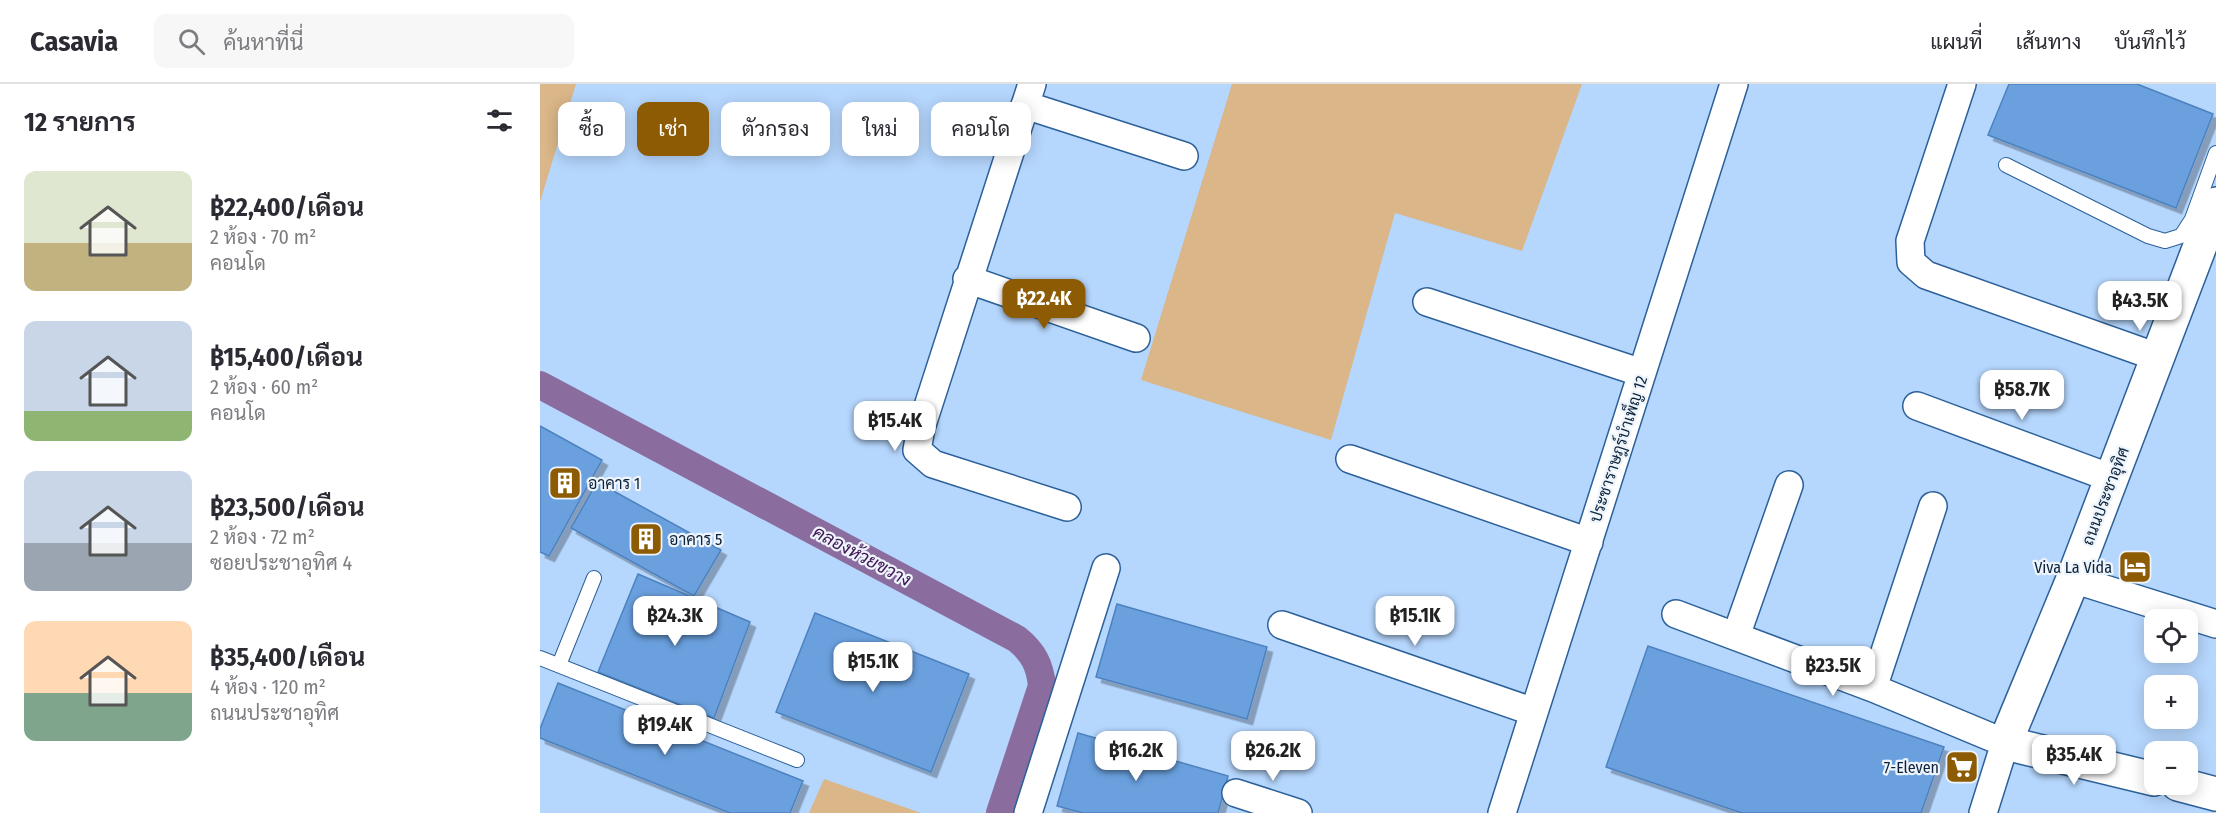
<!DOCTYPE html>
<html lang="th">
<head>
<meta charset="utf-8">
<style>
	body { margin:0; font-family:"Fira Sans Condensed",Sarabun,sans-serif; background:#f7f7f7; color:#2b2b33; height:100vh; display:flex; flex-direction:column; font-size:22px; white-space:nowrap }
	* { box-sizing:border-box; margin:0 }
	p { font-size:20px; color:#7c7c81 }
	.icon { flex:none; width:33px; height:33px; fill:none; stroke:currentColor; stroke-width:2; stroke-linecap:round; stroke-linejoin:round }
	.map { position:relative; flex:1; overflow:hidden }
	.details { display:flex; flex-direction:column; background:#fff; width:540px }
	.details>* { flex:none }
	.top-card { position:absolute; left:18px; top:18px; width:570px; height:54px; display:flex; gap:12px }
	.fabs { position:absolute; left:1604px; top:525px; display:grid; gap:12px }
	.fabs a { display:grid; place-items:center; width:54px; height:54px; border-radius:12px; background:#fff; box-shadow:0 3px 15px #0003; font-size:30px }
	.price { position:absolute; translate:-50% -51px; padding:0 14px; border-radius:12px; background:#fff; color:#222; font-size:20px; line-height:39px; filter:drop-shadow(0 2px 3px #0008) }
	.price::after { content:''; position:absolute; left:50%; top:36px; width:18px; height:14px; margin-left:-9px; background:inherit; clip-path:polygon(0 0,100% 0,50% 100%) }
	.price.active { background:#8c5b04; color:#fff }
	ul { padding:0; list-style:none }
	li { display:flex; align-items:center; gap:18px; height:150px; padding:0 24px }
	li span { display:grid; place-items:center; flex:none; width:168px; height:120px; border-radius:12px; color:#555 }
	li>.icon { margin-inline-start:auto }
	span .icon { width:72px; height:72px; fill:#fffc; stroke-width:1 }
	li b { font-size:26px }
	h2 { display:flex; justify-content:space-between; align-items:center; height:72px; padding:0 24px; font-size:26px }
	.tag { padding:0 21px; border-radius:12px; background:#fff; box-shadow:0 3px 15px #0003; font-size:21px; line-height:54px }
	.tag.active { background:#8c5b04; color:#fff }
	header { display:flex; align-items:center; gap:36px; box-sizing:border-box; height:84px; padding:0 30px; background:#fff; border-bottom:2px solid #e1e1e2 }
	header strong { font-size:28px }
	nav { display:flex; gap:33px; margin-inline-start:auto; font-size:21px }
	.search { width:420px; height:54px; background:#f7f7f7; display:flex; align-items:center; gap:15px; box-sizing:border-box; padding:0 21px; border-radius:12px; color:#7c7c81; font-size:22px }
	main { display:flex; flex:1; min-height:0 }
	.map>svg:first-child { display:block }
	.green { fill:#dab688 }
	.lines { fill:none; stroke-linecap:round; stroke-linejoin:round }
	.canal { stroke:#8b6c9e; stroke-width:28 }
	.building { fill:#6aa0de; stroke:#4d82be; stroke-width:1.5; filter:url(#shadow) }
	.lane-casing { stroke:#2b6099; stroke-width:16 }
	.street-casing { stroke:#2b6099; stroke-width:30 }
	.secondary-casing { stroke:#2b6099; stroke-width:36 }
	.lane { stroke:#fff; stroke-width:14 }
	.street { stroke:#fff; stroke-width:27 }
	.secondary { stroke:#fff; stroke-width:33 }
	.labels { text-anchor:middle; stroke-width:4.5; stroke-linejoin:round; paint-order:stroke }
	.street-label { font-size:16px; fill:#0b223a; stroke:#eef4fb }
	.poi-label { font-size:16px; fill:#0b223a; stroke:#eef4fb; text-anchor:start }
	.water-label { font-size:18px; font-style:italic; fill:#3e1453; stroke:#eef4fb }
</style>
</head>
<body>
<header>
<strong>Casavia</strong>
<div class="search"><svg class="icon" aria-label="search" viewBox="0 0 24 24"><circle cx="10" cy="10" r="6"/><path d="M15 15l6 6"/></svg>ค้นหาที่นี่</div>
<nav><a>แผนที่</a><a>เส้นทาง</a><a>บันทึกไว้</a></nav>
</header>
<main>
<section class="details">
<h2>12 รายการ<svg class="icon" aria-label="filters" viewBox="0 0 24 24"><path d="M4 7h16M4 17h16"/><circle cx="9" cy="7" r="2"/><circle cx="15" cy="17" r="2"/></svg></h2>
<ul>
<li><span style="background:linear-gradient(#dfe7d0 60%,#c2b280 0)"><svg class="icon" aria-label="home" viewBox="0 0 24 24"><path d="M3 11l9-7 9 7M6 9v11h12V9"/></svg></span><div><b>฿22,400/เดือน</b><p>2 ห้อง · 70 m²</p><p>คอนโด</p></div></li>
<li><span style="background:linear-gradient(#c9d6e8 75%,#8fb573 0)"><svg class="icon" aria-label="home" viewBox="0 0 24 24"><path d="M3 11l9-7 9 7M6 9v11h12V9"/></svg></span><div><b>฿15,400/เดือน</b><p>2 ห้อง · 60 m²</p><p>คอนโด</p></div></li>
<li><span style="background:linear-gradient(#c9d6e8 60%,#9aa5b1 0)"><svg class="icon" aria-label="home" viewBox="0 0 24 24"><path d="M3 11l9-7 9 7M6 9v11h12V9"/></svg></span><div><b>฿23,500/เดือน</b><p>2 ห้อง · 72 m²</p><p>ซอยประชาอุทิศ 4</p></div></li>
<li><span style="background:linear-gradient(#ffd9b3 60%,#7fa58c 0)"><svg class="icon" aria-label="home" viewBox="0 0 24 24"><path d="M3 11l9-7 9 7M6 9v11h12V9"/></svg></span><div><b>฿35,400/เดือน</b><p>4 ห้อง · 120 m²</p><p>ถนนประชาอุทิศ</p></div></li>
</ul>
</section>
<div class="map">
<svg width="1676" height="729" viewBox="0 0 1676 729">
	<defs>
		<filter id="shadow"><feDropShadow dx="5.5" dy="5.5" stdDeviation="0" flood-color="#0004"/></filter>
	</defs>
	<rect width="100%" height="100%" fill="#b5d6fd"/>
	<path class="green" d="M0 0H36L0 118Z
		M692 0H1042L982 167 855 129 791 356 601 296Z
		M284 695 381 729H269Z"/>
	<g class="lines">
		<path class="canal" d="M0 301 477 555C493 568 500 581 502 602L460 729"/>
	</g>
	<path class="building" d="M1469 0H1597L1673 30 1636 124 1448 51Z
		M0 342 62 376 9 472 0 468Z
		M57 398 181 466 154 512 31 444Z
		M98 490 210 538 174 634 58 588Z
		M577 520 727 563 707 635 556 593Z
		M275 529 429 590 391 688 236 628Z
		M1108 562 1404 663 1381 729H1202L1066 683Z
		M18 599 263 697 250 729H190L0 654V645Z
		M538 649 688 692 678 729H543L517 722Z"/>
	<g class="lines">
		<defs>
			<path id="lane" d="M1466 81 1608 152 1625 157 1641 152 1652 135 1676 69
				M0 574 257 676
				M19 581 54 494"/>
			<path id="street" d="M492 0 381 344 377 366 393 380 527 423
				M1422 0 1370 157 1371 178 1386 191 1617 273
				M485 21 644 72
				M427 195 596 254
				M887 218 1102 289
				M1377 322 1571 394
				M810 375 1049 458
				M1533 495 1676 540
				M1136 530 1333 604 1465 659 1443 729
				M742 541 994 628
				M1196 552 1249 401
				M1333 604 1393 422
				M696 709 758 729
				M488 729 566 484
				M962 729 1194 0"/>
			<path id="secondary" d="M1614 695 1465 659 1533 495 1676 120
				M1638 700 1676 710"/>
		</defs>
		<use href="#lane" class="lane-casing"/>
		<use href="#street" class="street-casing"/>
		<use href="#secondary" class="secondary-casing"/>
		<use href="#lane" class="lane"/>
		<use href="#street" class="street"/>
		<use href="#secondary" class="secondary"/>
	</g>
	<defs>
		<symbol id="building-square" viewBox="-11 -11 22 22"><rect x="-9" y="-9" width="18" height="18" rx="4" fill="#8c5b04" stroke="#eef4fb"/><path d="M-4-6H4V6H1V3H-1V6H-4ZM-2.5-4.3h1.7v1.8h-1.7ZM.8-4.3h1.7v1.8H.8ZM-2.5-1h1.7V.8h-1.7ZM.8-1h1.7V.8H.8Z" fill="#fff"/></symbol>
		<symbol id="hotel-square" viewBox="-11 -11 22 22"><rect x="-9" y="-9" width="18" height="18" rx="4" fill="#8c5b04" stroke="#eef4fb"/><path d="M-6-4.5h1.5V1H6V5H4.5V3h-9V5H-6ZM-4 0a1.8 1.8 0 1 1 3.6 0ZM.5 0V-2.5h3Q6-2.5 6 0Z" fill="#fff"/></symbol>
		<symbol id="supermarket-square" viewBox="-11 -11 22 22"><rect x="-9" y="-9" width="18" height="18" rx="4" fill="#8c5b04" stroke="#eef4fb"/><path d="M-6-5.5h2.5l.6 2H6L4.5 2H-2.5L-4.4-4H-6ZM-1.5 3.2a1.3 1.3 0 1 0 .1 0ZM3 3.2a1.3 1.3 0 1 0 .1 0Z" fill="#fff"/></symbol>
	</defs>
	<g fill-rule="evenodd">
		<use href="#building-square" x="6" y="380" width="38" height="38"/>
		<use href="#building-square" x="87" y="436" width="38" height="38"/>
		<use href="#hotel-square" x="1576" y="464" width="38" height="38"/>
		<use href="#supermarket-square" x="1403" y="664" width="38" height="38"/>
	</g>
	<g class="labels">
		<g class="street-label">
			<text transform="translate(1078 365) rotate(-72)" y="6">ประชาราษฎร์บำเพ็ญ 12</text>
			<text transform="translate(1565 412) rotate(-69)" y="6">ถนนประชาอุทิศ</text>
		</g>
		<g class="poi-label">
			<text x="48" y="405">อาคาร 1</text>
			<text x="129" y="461">อาคาร 5</text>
			<text x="1572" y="489" text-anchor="end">Viva La Vida</text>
			<text x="1399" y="689" text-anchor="end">7-Eleven</text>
		</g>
		<g class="water-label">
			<text transform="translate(322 472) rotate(28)" y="6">คลองห้วยขวาง</text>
		</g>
	</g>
</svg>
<div class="fabs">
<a><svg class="icon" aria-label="locate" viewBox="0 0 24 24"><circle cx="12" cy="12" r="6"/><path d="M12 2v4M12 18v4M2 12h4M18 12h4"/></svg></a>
<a>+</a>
<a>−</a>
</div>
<b class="price active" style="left:504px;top:246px">฿22.4K</b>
<b class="price" style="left:1600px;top:248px">฿43.5K</b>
<b class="price" style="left:1482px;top:337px">฿58.7K</b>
<b class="price" style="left:355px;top:368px">฿15.4K</b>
<b class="price" style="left:135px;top:563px">฿24.3K</b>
<b class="price" style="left:875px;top:563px">฿15.1K</b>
<b class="price" style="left:333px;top:609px">฿15.1K</b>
<b class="price" style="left:1293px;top:613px">฿23.5K</b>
<b class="price" style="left:125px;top:672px">฿19.4K</b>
<b class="price" style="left:596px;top:698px">฿16.2K</b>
<b class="price" style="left:733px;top:698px">฿26.2K</b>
<b class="price" style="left:1534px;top:702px">฿35.4K</b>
<div class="top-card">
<a class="tag">ซื้อ</a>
<a class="tag active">เช่า</a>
<a class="tag">ตัวกรอง</a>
<a class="tag">ใหม่</a>
<a class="tag">คอนโด</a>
</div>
</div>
</main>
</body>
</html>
